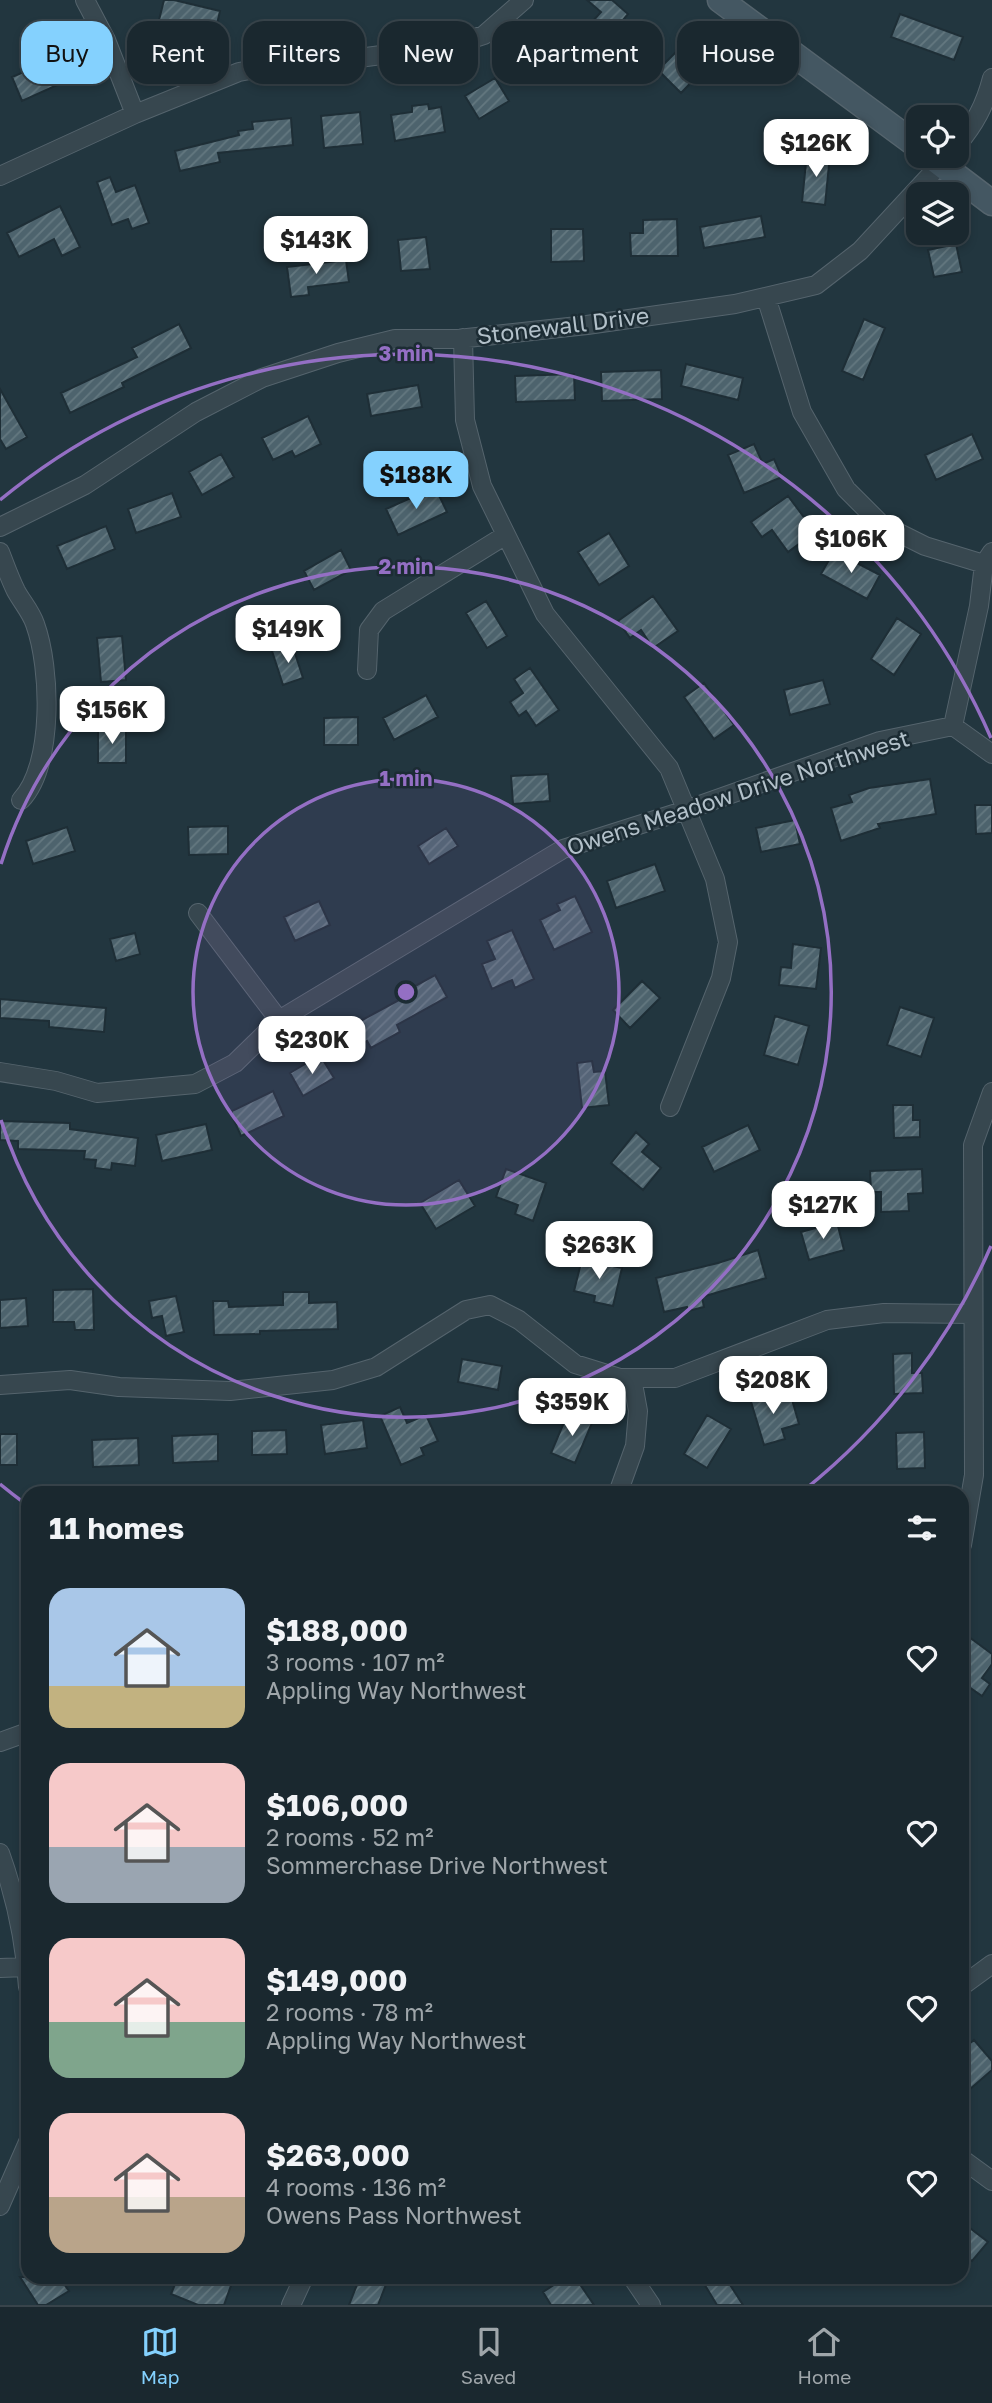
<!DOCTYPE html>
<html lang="en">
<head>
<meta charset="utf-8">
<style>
	body { margin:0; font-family:"Golos Text",sans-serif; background:#233037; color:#f1f3f6; height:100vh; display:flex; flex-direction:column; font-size:26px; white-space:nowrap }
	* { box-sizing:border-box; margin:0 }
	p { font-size:23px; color:#9fa6aa }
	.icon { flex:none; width:38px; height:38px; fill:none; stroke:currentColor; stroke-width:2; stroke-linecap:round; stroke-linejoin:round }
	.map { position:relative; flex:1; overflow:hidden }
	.sheet { position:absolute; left:21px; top:1486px; width:948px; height:798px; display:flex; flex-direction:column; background:#1a282f; border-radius:21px; box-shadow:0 4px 10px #0003,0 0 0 2px #38444b }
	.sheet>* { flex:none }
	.top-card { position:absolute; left:21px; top:21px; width:950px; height:63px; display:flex; gap:14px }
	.fabs { position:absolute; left:906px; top:105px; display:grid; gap:14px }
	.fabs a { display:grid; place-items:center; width:63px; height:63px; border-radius:14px; background:#1a282f; box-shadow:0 4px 10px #0003,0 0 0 2px #38444b; font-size:35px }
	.price { position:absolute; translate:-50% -60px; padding:0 16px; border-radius:14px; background:#fff; color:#222; font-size:23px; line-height:46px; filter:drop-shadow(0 2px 4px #0008) }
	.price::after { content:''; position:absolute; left:50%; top:42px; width:21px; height:16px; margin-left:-10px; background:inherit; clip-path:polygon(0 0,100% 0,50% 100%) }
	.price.active { background:#84d1fe; color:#111 }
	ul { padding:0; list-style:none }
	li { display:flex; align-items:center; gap:21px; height:175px; padding:0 28px }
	li span { display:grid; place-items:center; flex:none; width:196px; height:140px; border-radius:21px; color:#555 }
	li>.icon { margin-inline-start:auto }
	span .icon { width:84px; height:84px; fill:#fffc; stroke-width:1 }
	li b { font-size:30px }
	h2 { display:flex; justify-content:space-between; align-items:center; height:84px; padding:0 28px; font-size:30px }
	.pill { padding:0 24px; border-radius:21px; background:#1a282f; box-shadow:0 4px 10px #0003,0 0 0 2px #38444b; font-size:24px; line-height:63px }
	.pill.active { background:#84d1fe; color:#111 }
	.tab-bar { display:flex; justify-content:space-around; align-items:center; height:98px; border-top:2px solid #38444b; background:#1a282f; font-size:19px; color:#9fa6aa }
	.tab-bar a { display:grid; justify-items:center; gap:4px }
	.tab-bar .active { color:#84d1fe }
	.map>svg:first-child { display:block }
	.building { fill:url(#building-hatch); stroke:#1e2e36; stroke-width:2 }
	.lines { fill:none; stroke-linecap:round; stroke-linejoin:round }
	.street-casing { stroke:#55646d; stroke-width:20 }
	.secondary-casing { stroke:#55646d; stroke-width:27 }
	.street { stroke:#37474f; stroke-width:18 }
	.secondary { stroke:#445762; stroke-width:24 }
	.ring { fill:none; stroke:#946fc4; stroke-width:3.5 }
	.labels { text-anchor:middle; stroke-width:5; stroke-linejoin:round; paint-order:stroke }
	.street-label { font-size:23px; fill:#b3c1ca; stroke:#1c2c34 }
	.centre { fill:#946fc4; stroke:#1c2c34; stroke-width:3.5 }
	.ring-label { font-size:21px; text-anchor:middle; font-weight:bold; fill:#946fc4; stroke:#1c2c34; stroke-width:5; stroke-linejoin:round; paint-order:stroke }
</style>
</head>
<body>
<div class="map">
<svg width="992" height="2305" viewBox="0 0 992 2305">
	<defs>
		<pattern id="building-hatch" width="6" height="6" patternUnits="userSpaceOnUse" patternTransform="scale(1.75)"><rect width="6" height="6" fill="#4d636d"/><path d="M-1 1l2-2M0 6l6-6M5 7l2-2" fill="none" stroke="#647880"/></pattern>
	</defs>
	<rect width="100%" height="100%" fill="#22363f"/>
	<path class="building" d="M164 0H174L220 11 215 33 159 20Z
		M587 0H612L628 14 600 48 582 33 601 12Z
		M900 14 963 37 954 60 891 37Z
		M680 48 703 70 681 93 658 70Z
		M54 59 64 82 22 101 12 77Z
		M495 78 509 101 479 119 465 96Z
		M428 104 429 109 441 107 445 132 395 141 391 115 412 112V106Z
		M360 112 363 144 324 148 321 116Z
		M291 118 293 145 218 153 220 162 180 171 175 151 239 135 238 131 253 129 252 122Z
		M807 153 830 155 825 205 802 202Z
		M110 177 116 192 135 185 149 223 132 229 128 219 112 225 97 182Z
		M60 206 80 247 62 256 54 239 19 257 7 233Z
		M761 216 765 237 704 248 700 227Z
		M677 219 678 256H631L630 233H643V220Z
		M551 229H583L584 261 551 262Z
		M426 237 430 269 401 271 398 240Z
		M956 244 962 272 934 277 928 250Z
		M346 260 349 282 308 287 309 295 291 297 287 267Z
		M864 319 885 328 863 380 842 371Z
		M179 324 191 348 122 383 124 387 70 413 61 393 137 357 132 348Z
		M686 364 743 378 738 400 681 386Z
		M661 370 662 399 602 401 601 372Z
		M574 374 575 400 516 402 515 376Z
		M418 385 422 407 371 416 367 394Z
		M0 389 27 437 6 449 0 439Z
		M308 416 321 444 295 457 292 451 273 460 262 438Z
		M972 434 983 459 936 480 925 455Z
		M754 444 763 464 774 459 782 477 744 493 728 455Z
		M221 454 234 477 202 495 189 472Z
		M435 487 447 512 398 535 386 509Z
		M172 493 181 517 136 533 128 509Z
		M788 496 815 532 788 552 772 530 762 537 751 522Z
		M106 526 115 549 67 569 57 546Z
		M609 533 629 566 599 585 578 552Z
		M341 550 351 570 314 590 304 571Z
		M834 551 880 575 867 599 821 574Z
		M653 596 678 631 653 648 641 630 630 638 618 621Z
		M486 601 507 636 487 648 466 613Z
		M897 618 921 634 894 675 871 659Z
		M122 636 126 680 101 682 97 638Z
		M292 644 303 678 283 685 272 651Z
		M530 668 559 710 536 726 526 711 519 716 510 702 523 693 514 679Z
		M823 680 830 704 790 715 784 690Z
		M704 683 734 725 714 739 684 697Z
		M426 695 438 717 394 740 383 718Z
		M358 717V745H324V718Z
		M98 730H126V763H98Z
		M548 774 550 801 513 804 511 776Z
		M930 779 936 814 878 824 880 828 841 841 831 808 852 802 849 795 869 788Z
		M975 805H992V833L976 834Z
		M795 820 800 844 761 852 756 828Z
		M228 826V854L189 855 188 827Z
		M67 827 75 851 33 864 26 841Z
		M446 828 458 846 429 864 418 846Z
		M655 864 665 891 616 908 607 881Z
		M575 896 592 932 554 950 540 920 560 910 557 904Z
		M319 901 330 925 295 941 284 917Z
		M512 930 534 979 515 988 512 980 492 989 482 964 495 959 487 941Z
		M135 933 140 954 116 961 110 939Z
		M793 944 821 948 816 989 779 985 781 967 791 968Z
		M435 975 447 997 397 1025 400 1032 371 1048 367 1041 352 1050 342 1031 399 1000 397 996Z
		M642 981 660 998 630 1028 613 1010Z
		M0 999 106 1008 104 1032 49 1027V1021L0 1018Z
		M900 1007 934 1018 921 1057 887 1045Z
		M775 1016 809 1026 798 1065 764 1055Z
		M320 1055 334 1078 303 1096 290 1073Z
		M592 1061 594 1072 605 1071 609 1105 582 1108 577 1063Z
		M273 1091 284 1116 241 1136 232 1116V1111Z
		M893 1105H913V1120H920V1137L894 1138Z
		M0 1121 70 1123V1129L138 1138 135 1166 112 1163 111 1170 95 1168 96 1160 84 1159 85 1151 18 1149V1141L0 1140Z
		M206 1124 212 1150 162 1161 156 1135Z
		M748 1125 760 1150 714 1172 702 1147Z
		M636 1132 649 1144 642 1152 661 1168 643 1190 611 1163Z
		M506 1169 546 1183 533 1221 515 1214 518 1205 496 1197Z
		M922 1169 923 1193 908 1194 909 1211 881 1212V1192H871L870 1171Z
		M459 1180 475 1206 436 1229 420 1203Z
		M837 1222 844 1250 809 1260 801 1232Z
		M758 1250 766 1278 702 1297 704 1307 688 1311 687 1307 664 1312 656 1278 718 1263Z
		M582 1259 622 1268 613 1306 594 1302 595 1296 574 1291Z
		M93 1289 94 1330H75L74 1322H53V1290Z
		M283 1292H309V1303L337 1302 338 1329 260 1331V1334L214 1335 213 1301H228L229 1307 283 1305Z
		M176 1296 184 1332 166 1336 162 1316 152 1318 149 1301Z
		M26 1298 28 1326 0 1328V1300Z
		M912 1353V1373H922L923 1393 894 1394 893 1354Z
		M462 1359 502 1366 498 1390 458 1382Z
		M768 1389 772 1401 791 1396 799 1424 782 1429 785 1439 764 1445 749 1395Z
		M400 1407 407 1423 426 1415 438 1441 421 1448 424 1455 401 1465 380 1416Z
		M568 1413 592 1423 575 1463 551 1453Z
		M707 1415 731 1429 707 1468 684 1454Z
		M363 1420 367 1448 325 1454 321 1425Z
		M286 1430 287 1454 252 1455V1431Z
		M924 1432 925 1468 897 1469 896 1433Z
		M0 1434H17V1465H0Z
		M218 1434V1461L173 1463 172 1436Z
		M138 1438 139 1465 93 1467 92 1440Z
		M969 1637 992 1654V1664L982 1678 990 1684 982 1696 962 1682V1646Z
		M974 2040 992 2061V2070L962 2096V2050Z
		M962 2222 988 2242 972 2261 962 2254Z
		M20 2277H59L69 2291 46 2305H38Z
		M178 2277H226L233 2280 224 2305H198L171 2294Z
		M360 2277H374L387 2282 378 2305H349Z
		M566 2277H575L594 2305H551L543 2292Z
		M700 2277H725L743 2305H717Z"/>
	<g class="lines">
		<defs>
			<path id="street" d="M85 0 106 40 135 114
				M957 145C975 124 985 105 992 78
				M0 176 135 114 239 72 288 63 351 59 450 46 484 35 524 0
				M766 297 802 412 846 489 881 524 925 546 984 564
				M463 338 465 420 482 486 545 614 669 768 715 879 728 942 721 978 670 1107
				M0 527 85 485 196 412 262 378 338 353 395 339H458L587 325 735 304 816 285 860 251 947 157
				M0 552C5 565 10 579 16 591 22 602 31 612 35 624 51 668 54 765 21 800
				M367 670 369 630 383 611 506 535
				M953 726 979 606 984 564 992 552
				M198 913 279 1020
				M0 1072 56 1081 97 1093 195 1084 235 1063 279 1020 563 849 686 810 880 741 953 726 992 754
				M0 1385 70 1380 119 1387 230 1391 333 1380 376 1367 466 1310 490 1305 519 1320 575 1364 620 1378H675L827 1320 884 1313 973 1314
				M618 1493 635 1446 638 1411 632 1378
				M962 1545 974 1475 973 1145 992 1092
				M0 1742 28 1732
				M0 1853C15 1895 25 1941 28 1987
				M0 1968 27 1967
				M962 1986 992 1964
				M962 2159 992 2181
				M0 2206 28 2142
				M632 2277 651 2305
				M291 2305 304 2277"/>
			<path id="secondary" d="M720 0 919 147
				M930 156 992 203"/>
		</defs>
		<use href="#street" class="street-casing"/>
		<use href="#secondary" class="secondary-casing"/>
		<use href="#street" class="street"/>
		<use href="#secondary" class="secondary"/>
	</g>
	<circle cx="406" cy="992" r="213" fill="#946fc4" fill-opacity=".12"/>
	<g class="ring">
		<circle cx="406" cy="992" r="213"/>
		<path d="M1 864A425 425 0 1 1 1 1120"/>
		<path d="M991 1246A638 638 0 0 1 803 1491M27 1505A638 638 0 0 1 0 1484M0 500A638 638 0 0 1 991 738"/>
	</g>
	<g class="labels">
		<g class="street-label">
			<text transform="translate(563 326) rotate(-7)" y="8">Stonewall Drive</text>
			<text transform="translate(738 793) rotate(-18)" y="8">Owens Meadow Drive Northwest</text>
		</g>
	</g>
	<circle cx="406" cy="992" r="10" class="centre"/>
	<g class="ring-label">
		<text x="406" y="361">3 min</text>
		<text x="406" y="574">2 min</text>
		<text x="406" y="786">1 min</text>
	</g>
</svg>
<div class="fabs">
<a><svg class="icon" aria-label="locate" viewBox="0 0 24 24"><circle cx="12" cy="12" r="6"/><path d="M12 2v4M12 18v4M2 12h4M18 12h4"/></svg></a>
<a><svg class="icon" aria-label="layers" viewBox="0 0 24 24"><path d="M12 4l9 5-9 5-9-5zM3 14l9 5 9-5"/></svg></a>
</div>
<b class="price" style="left:816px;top:179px">$126K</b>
<b class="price" style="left:316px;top:276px">$143K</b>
<b class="price active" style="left:416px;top:511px">$188K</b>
<b class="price" style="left:851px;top:575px">$106K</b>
<b class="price" style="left:288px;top:665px">$149K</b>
<b class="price" style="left:112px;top:746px">$156K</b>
<b class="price" style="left:312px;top:1076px">$230K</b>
<b class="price" style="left:823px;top:1241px">$127K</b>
<b class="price" style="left:599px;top:1281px">$263K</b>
<b class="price" style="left:773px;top:1416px">$208K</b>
<b class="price" style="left:572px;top:1438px">$359K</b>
<div class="top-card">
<a class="pill active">Buy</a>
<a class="pill">Rent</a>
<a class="pill">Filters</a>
<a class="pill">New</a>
<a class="pill">Apartment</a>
<a class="pill">House</a>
</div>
<section class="sheet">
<h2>11 homes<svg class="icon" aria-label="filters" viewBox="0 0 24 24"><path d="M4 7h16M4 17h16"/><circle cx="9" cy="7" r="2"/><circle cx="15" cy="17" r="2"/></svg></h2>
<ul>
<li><span style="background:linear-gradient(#a9c7e8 70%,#c2b280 0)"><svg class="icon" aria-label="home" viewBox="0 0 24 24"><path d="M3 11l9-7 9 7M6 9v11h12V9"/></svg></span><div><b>$188,000</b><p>3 rooms · 107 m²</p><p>Appling Way Northwest</p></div><svg class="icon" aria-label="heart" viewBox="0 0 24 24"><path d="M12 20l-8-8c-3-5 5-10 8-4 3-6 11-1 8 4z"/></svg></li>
<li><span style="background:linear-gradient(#f6c9c9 60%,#9aa5b1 0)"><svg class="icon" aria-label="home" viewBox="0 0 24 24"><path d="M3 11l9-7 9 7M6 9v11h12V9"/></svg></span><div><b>$106,000</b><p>2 rooms · 52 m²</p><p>Sommerchase Drive Northwest</p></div><svg class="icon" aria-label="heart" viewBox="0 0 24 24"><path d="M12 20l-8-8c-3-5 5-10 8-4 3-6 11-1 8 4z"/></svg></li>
<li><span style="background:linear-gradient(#f6c9c9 60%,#7fa58c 0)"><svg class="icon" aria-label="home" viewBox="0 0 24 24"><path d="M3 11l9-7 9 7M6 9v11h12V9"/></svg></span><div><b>$149,000</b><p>2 rooms · 78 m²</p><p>Appling Way Northwest</p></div><svg class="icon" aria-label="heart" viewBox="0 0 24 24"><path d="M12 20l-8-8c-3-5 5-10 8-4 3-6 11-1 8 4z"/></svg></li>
<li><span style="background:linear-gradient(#f6c9c9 60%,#b9a48a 0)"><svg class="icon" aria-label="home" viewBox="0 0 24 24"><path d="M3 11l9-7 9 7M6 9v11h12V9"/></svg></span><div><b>$263,000</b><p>4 rooms · 136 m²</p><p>Owens Pass Northwest</p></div><svg class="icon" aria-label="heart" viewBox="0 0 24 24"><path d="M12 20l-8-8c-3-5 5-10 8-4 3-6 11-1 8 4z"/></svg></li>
</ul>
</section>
</div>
<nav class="tab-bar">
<a class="active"><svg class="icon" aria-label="map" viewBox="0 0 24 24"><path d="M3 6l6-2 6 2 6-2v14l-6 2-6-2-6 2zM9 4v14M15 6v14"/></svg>Map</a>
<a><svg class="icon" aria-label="saved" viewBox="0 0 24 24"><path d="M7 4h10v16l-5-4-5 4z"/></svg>Saved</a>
<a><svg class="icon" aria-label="home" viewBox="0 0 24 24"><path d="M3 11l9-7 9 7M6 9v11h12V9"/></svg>Home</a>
</nav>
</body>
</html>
